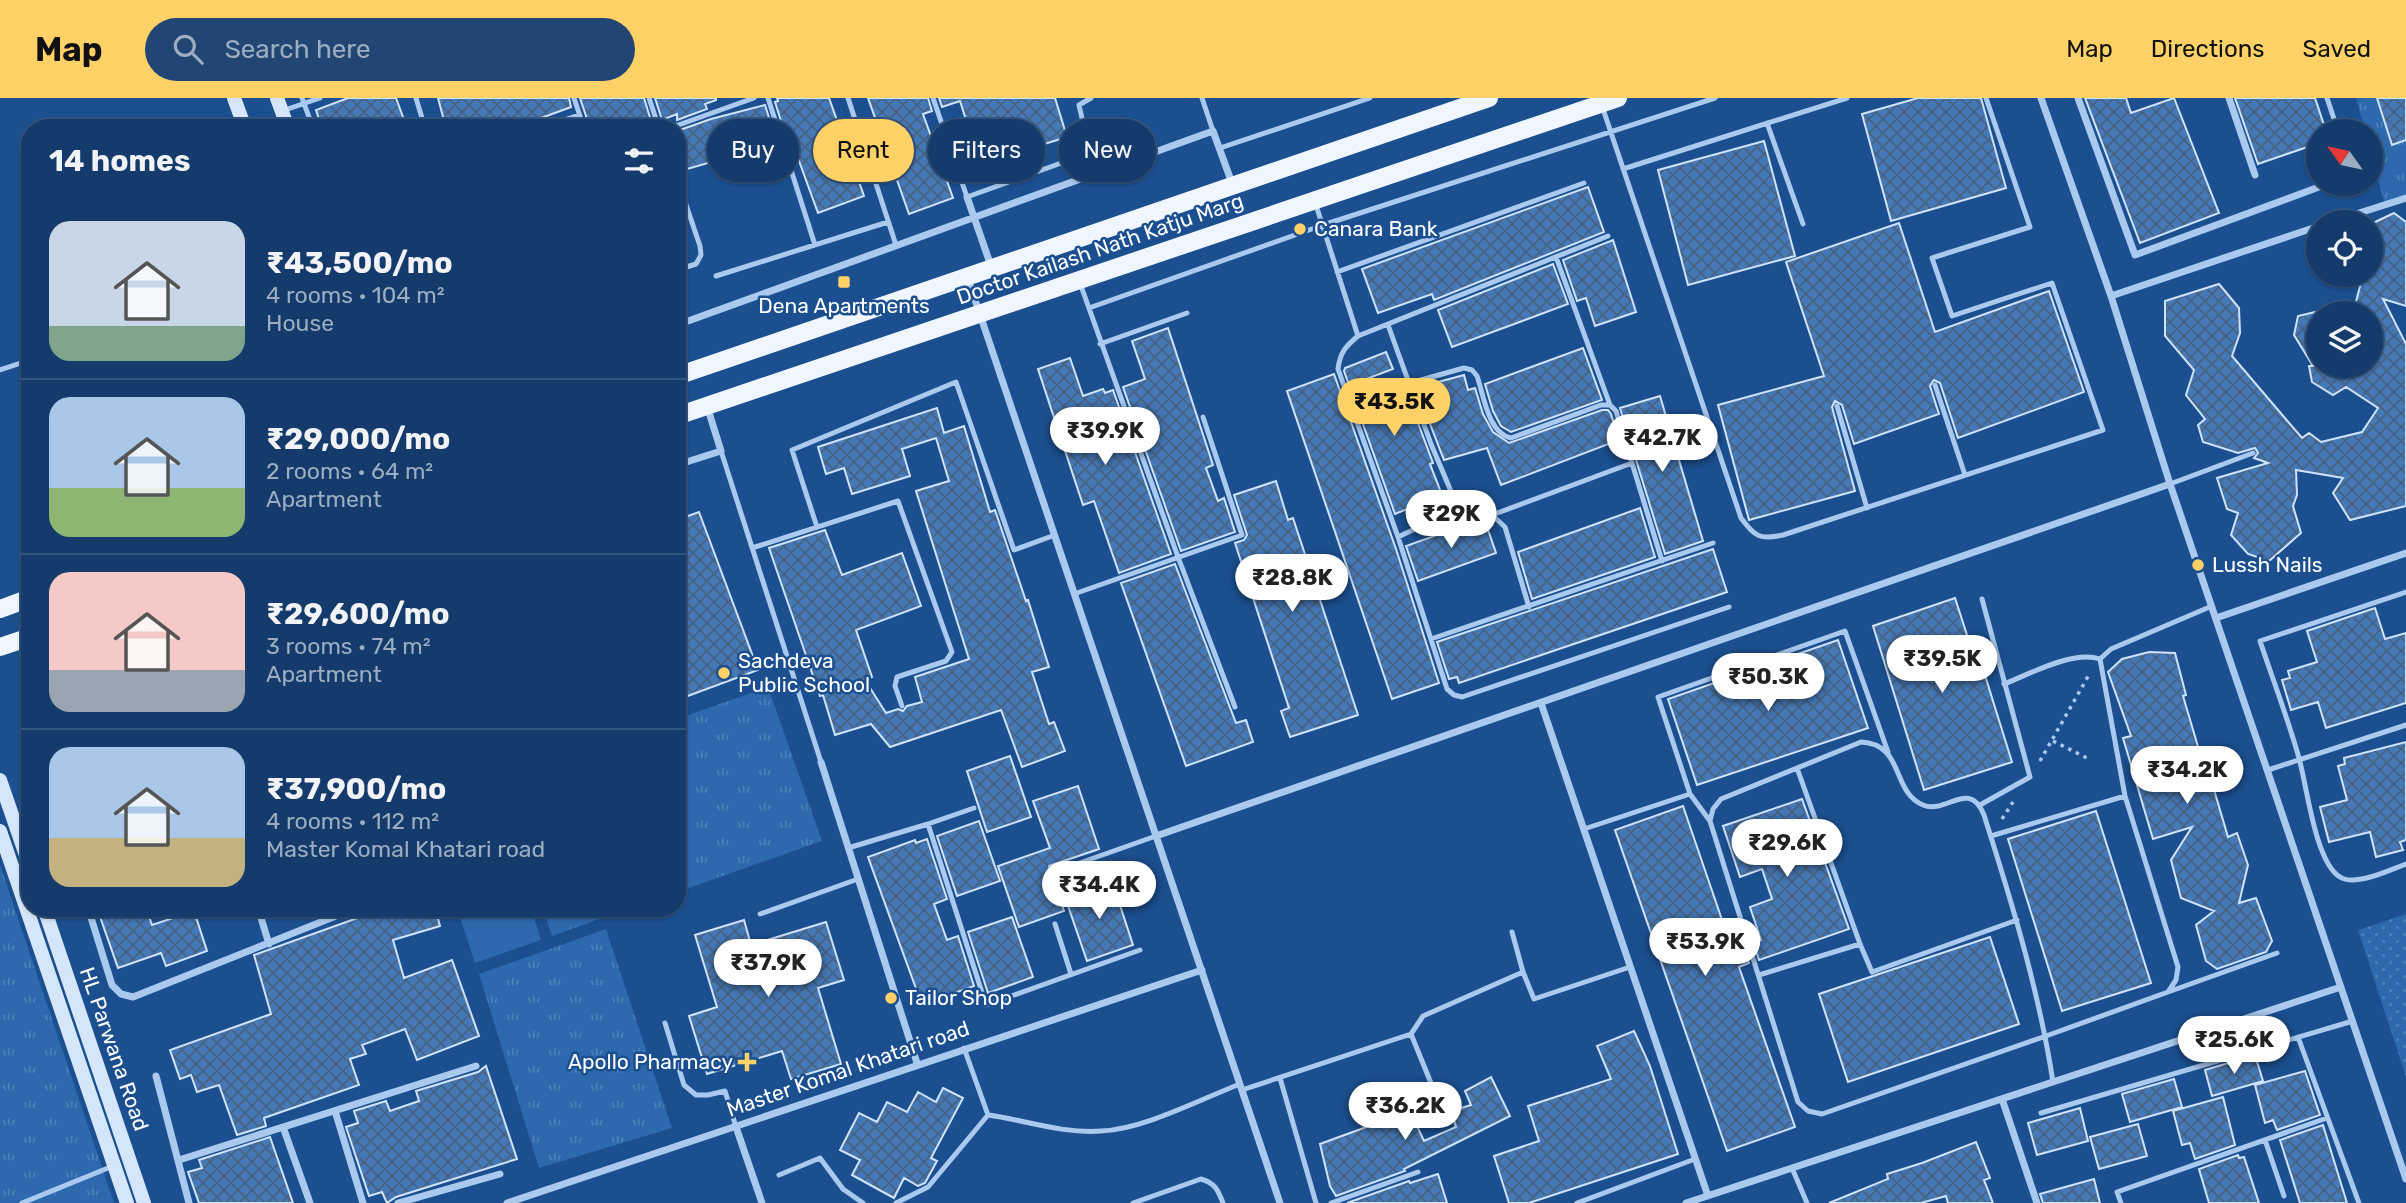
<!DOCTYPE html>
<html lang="en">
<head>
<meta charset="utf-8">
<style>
	body { margin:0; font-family:Rubik,sans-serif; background:#214673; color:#f1f3f6; height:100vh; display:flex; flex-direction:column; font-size:26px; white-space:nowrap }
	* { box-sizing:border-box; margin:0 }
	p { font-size:23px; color:#9dadc1 }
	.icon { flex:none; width:38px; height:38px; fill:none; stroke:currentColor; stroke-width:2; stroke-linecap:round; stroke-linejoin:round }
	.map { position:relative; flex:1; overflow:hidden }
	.details { position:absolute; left:21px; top:21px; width:665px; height:798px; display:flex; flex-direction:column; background:#143b6b; border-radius:28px; box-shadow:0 2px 5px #0004,0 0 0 2px #33557e }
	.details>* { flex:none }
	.hud { position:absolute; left:707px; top:21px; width:665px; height:63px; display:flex; gap:14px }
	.needle { width:46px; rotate:303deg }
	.controls { position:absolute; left:2306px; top:21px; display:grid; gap:14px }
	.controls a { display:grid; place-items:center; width:77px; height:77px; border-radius:50%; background:#143b6b; box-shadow:0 2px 5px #0004,0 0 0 2px #33557e; font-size:35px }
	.price { position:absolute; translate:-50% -60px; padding:0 16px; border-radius:24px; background:#fff; color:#222; font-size:23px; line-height:46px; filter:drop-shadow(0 2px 4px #0008) }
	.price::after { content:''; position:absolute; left:50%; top:42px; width:21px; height:16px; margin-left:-10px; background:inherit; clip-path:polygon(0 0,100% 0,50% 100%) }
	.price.active { background:#ffd166; color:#111 }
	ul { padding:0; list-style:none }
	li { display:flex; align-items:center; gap:21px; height:175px; padding:0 28px }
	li+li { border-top:2px solid #33557e }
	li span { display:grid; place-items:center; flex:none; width:196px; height:140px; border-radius:21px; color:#555 }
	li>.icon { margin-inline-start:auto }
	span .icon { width:84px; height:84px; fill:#fffc; stroke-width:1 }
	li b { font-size:30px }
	h2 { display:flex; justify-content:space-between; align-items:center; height:84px; padding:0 28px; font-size:30px }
	.tag { padding:0 24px; border-radius:32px; background:#143b6b; box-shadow:0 2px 5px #0004,0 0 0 2px #33557e; font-size:24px; line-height:63px }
	.tag.active { background:#ffd166; color:#111 }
	header { display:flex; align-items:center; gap:42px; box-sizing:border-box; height:98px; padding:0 35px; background:#ffd166; color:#111 }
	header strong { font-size:33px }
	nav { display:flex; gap:38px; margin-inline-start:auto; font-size:24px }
	.search { width:490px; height:63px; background:#214673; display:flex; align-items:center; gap:18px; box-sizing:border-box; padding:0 24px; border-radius:38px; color:#9dadc1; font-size:26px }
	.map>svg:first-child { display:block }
	.grass { fill:url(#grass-dots) }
	.park { fill:url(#park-tufts) }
	.pitch { fill:#2e69ad }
	.building { fill:url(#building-cross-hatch); stroke:#cfe3fa; stroke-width:2 }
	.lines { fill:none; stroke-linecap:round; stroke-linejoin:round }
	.path { stroke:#a9c9ee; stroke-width:3.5; stroke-dasharray:3.5 5; stroke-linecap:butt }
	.lane { stroke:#a9c9ee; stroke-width:5 }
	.street { stroke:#a9c9ee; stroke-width:7 }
	.secondary { stroke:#d6e6fa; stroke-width:14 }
	.primary { stroke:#f0f6ff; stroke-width:18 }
	.poi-dot { fill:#ffd166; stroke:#1b4f8f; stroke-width:2.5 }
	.labels { text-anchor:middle; stroke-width:5; stroke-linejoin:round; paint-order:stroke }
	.poi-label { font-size:21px; fill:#fff; stroke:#1b4f8f; text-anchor:start }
	.street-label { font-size:21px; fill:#fff; stroke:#1b4f8f }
</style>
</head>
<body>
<header>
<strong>Map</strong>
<div class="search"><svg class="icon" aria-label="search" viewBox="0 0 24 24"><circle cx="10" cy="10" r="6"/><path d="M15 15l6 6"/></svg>Search here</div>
<nav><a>Map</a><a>Directions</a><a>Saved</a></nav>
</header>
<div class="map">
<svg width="2406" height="1105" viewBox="0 0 2406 1105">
	<defs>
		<pattern id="grass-dots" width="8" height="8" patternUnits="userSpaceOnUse" patternTransform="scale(1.75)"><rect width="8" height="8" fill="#2e69ad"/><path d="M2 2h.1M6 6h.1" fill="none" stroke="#4d80b9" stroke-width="1.8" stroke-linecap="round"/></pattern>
		<pattern id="park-tufts" width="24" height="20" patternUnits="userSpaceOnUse" patternTransform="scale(1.75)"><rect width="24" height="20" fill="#2e69ad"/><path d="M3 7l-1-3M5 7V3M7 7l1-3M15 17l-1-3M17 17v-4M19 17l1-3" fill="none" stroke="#4d80b9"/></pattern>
		<pattern id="building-cross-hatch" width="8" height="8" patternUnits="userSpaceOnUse" patternTransform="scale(1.75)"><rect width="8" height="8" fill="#4478b7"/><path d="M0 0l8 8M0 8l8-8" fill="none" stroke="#486282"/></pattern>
	</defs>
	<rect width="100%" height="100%" fill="#1b4f8f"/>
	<path class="grass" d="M2406 816V979L2358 832Z"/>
	<path class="park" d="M2356 0H2406V99L2385 107 2371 56V33H2365Z
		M768 589 822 743 677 794V621Z
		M0 767 114 1105H0Z
		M543 810H630L552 838Z
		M606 831 672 1030 539 1070 479 876Z"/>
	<path class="pitch" d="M457 810H531L541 842 475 865Z"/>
	<path class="building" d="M348 0H396L407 30H322L316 12Z
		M438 0H569L571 9 514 30H446Z
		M580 0H644L652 26 641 30H590Z
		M655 0H716V2L705 6 707 11 677 22V16L662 22Z
		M777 0H829L864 98 818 115 791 41 787 42 775 4 778 3Z
		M868 0H928L932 13 923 16 953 100 909 116Z
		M939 0H1055L1067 39 980 66 960 3 942 9Z
		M1918 0H1981L2006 90 1891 123 1862 16Z
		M2085 0H2126L2131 15 2174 0 2219 115 2140 145Z
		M2235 0H2315L2326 33H2319V45L2258 66Z
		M2377 0H2406V42L2392 47Z
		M765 7 777 45 677 74V33L711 21Z
		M1764 43 1795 158 1688 187 1658 72Z
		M1588 89 1604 134 1434 202 1432 196 1378 215 1362 171Z
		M2394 115 2406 124V208L2383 201 2406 246V408L2350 422 2333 395 2343 380 2296 372 2297 397 2293 408 2301 435 2269 463 2248 456 2231 437 2238 415 2227 411 2217 380 2268 365 2254 360 2258 355 2255 350 2238 355 2203 344 2198 327 2205 321 2186 297 2194 272 2165 238V203L2219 186 2239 210 2240 235 2232 258 2302 340 2309 335 2321 344 2362 334 2378 310 2346 289 2333 297 2312 284 2309 268H2313L2294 237 2298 218 2319 213V268H2371V215H2353L2363 177H2371V126Z
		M1899 125 1935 234 2049 193 2084 294 1958 340 1940 285 1934 282 1930 288 1939 316 1854 346 1842 307 1835 303 1832 309 1855 393 1749 422 1718 307 1824 278 1786 164Z
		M1613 142 1636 214 1595 228 1586 200 1577 203 1563 162Z
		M1553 166 1568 206 1452 249 1438 212Z
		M1168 230 1213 367 1206 370 1218 403 1224 400 1235 434 1181 453 1123 289 1145 281 1132 243Z
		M1583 250 1602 302 1511 334 1501 328 1493 313 1485 286Z
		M1386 254 1393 271 1366 281 1373 302 1406 293 1433 365 1430 366 1442 397 1395 416 1344 273 1345 270Z
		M1070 260 1083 298 1103 291 1105 295 1113 292 1171 456 1119 475 1094 403 1083 407 1038 271Z
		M1334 276 1396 451 1439 585 1392 601 1287 293Z
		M1464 277 1468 292 1475 290 1483 316 1493 334 1509 345 1602 312H1608L1611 316 1619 342 1501 387 1487 350 1444 362 1416 290Z
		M1660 298 1703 443 1665 456 1620 310Z
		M937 310 944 335 964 328 990 414 995 412 1026 503 1028 502 1049 569 1032 574 1049 626 1054 624 1065 653 1022 669 1001 612 890 649 871 626 835 637 823 597 820 598 769 450 825 432 842 477 902 455 921 508 856 532 872 579 865 582 886 615 898 611 903 613 907 608 922 604 915 579 969 561 916 393 949 383 936 340 902 351 910 378 852 396 844 370 826 376 818 349Z
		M1276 383 1288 422 1293 420 1358 617 1290 639 1281 613 1289 610 1235 445 1244 442 1247 437 1234 397Z
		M1640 410 1655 459 1532 501 1518 454Z
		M699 414 758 572 677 602V422Z
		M1484 420 1496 455 1418 483 1406 448Z
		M1713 451 1727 494 1459 585 1457 579 1449 581 1437 544Z
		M1175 466 1236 625 1246 622 1253 644 1186 668 1121 485Z
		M1955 500 1969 543 1974 542 2012 664 1924 692 1873 528Z
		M2375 510 2385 541 2406 535V605L2326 630 2318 604 2291 612 2282 582 2290 580 2288 573 2317 564 2307 533Z
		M1838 542 1868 630 1697 687 1668 601Z
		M2149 554 2175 555 2186 597 2183 598 2207 679 2210 678 2228 739 2237 735 2248 767 2239 805 2256 800 2272 843 2266 854 2217 871 2206 863 2196 827 2214 813 2181 800 2171 762 2192 729 2153 741 2123 640 2131 638 2108 574 2122 561Z
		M2406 644V742L2400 744 2403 752 2376 759 2370 734 2329 744 2320 709 2347 702 2338 668 2345 666 2344 660Z
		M1010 658 1031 719 987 734 967 673Z
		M1078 688 1099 751 1049 768 1064 813 1019 829 998 768 1050 750 1033 703Z
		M1802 701 1849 831 1759 862 1753 844 1761 842 1750 809 1772 801 1762 771 1740 779 1723 728Z
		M1683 708 1732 851 1743 847 1749 865 1739 869 1795 1029 1727 1053 1615 732Z
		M2096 713 2151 885 2062 913 2008 741Z
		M979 723 1000 783 957 798 937 738Z
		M927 741 947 801 934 806 947 842 958 838 974 888 922 907 868 759 915 742 916 745Z
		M1112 783 1133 847 1087 863 1065 799Z
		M97 810H146L152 827 194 813 207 853 166 868 161 855 118 870Z
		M377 810H435L440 828 393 842 404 880 452 862 479 938 417 962 405 931 362 947 366 956 350 961 359 987 264 1020 266 1028 237 1037 219 987 197 994 191 977 180 981 170 952 271 916 254 857 377 813Z
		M1012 819 1033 879 988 895 968 834Z
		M744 822 751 847 826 824 844 882 818 890 841 966 791 981 782 953 707 976 689 918 717 909 695 837Z
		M1990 839 2019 926 1848 984 1819 896Z
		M1634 933 1650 968 1678 1056 1529 1105H1509L1494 1058 1539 1043 1528 1008 1611 981 1597 948Z
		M2255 957 2263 983 2212 998 2205 972Z
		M486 968 517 1061 396 1099 387 1105 382 1094 369 1098 346 1029 358 1025 354 1013 386 1003 390 1013 419 1003 416 993 478 974Z
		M2305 973 2320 1017 2277 1032 2273 1022 2265 1025 2255 987Z
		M1491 979 1510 1018 1404 1071 1405 1073 1336 1098 1330 1088 1320 1046 1410 1013 1424 1043 1456 1029 1451 1013 1471 1007 1465 993Z
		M2174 981 2182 1009 2130 1024 2122 996Z
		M943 990 963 1000 931 1060 937 1063 925 1085 918 1088 904 1080 894 1100 852 1077 860 1062 840 1052 859 1015 877 1024 887 1004 907 1014 918 994 936 1004Z
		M2223 999 2235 1047 2195 1061 2190 1045 2182 1047 2173 1013Z
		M2080 1010 2088 1043 2037 1057 2028 1025Z
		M2138 1026 2147 1058 2099 1071 2090 1039Z
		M2323 1027 2347 1105H2300L2280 1042Z
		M270 1039 293 1105H199L188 1074 202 1070 199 1062Z
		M1976 1044 1990 1080 1984 1082 1993 1105H1948L1946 1098 1921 1105H1829L1888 1081 1887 1076 1922 1065Z
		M2238 1057 2239 1060 2244 1059 2259 1105H2209L2199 1071Z
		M1438 1076 1447 1105H1347L1409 1083 1410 1085Z
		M2094 1081 2100 1105H2043L2040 1096Z"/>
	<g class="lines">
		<path class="path" d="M2053 643 2087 660
			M2040 663 2090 575
			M2002 721 2013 704"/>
		<path class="lane" d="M302 0 313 30
			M416 0 425 30
			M574 0 584 30
			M649 0 659 30
			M768 0 815 147
			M848 0 896 147
			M933 0 967 99 1086 56 1089 51 1079 7 1091 0
			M1202 0 1213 33
			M2327 0 2338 33
			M1602 8 1741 420C1755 439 1760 442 1783 437L2103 332 2052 185 1952 218 1932 160 2030 129 1986 0
			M282 13 320 0
			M1767 25 1803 126
			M540 30 579 17
			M670 30 754 0
			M1220 50 1370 0
			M1623 71 1847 0
			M677 80 700 148 701 157 696 166 677 172
			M1315 104 1358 238 1608 138
			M1556 159 1610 307
			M1337 174 1584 85
			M716 178 888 124
			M1080 185 1178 459 1235 609
			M1089 210 1323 127 1715 0
			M1388 227 1431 346 1453 398 1463 408 1492 417 1505 429 1529 509
			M1358 238C1346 248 1340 254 1338 271L1398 439 1447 591 1454 597 1462 599 1729 509
			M1100 246 1187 215
			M0 272 30 262
			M1410 285 1464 270 1472 272 1477 278C1484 298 1488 335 1511 340L1601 307H1610L1616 313 1662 463
			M1935 287 1965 377
			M1837 308 1867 410
			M721 353 821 664
			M2170 386 2253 355
			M1492 417 1632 365
			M817 429 792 352 956 284 1014 452 1055 437
			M1398 439 1463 408
			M752 450 898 403 952 554 946 563 897 579 895 588 902 608
			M2406 494 2260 543C2273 582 2288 621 2299 660 2307 688 2315 764 2340 779 2355 789 2389 772 2406 766
			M1074 496 1242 437 1203 319
			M1431 541 1713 445
			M2100 561 2111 551 2212 508
			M2004 586C2030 576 2073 552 2100 561
			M1888 654 1845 533 1658 599 1690 696 1710 723 1798 1004 1808 1013 1822 1016 2046 938 2168 894 2176 882 2178 869 2125 698 2100 561
			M1797 670 1860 846 1872 874 2017 822
			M2268 672 2406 627
			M1980 707 2030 679 1982 501
			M1710 723 1713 711 1721 701 1861 644C1905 646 1891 694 1923 707 1946 717 1969 680 1984 717 2012 805 2039 893 2053 984
			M928 726 986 907 1140 852
			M1584 731 1690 696
			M1991 738 2125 698
			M848 750 928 726 974 710
			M1060 772 1156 738
			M760 816 858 781
			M1055 826 1071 876
			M1512 834 1523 874 1534 901 1630 869
			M1759 877 1860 846
			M2168 894 2277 855
			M665 925 684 987 696 997H708L725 993 736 1029
			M1411 936 1433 990
			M2298 939 2359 1105
			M964 950 988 1017
			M1280 980 1316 1105
			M1242 992 1411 936 1423 918 1523 874
			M2041 1015 2353 923
			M988 1017C1025 1022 1063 1036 1101 1033 1144 1031 1199 1002 1240 986
			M2265 1042 2284 1098
			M1792 1070 1807 1105
			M779 1077 820 1060 843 1091 863 1105
			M22 1105 113 1068
			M896 1105 928 1089 988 1017
			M1133 1105 1201 1081C1215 1085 1218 1092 1223 1105
			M1331 1105 1418 1074
			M1577 1105 1695 1061
			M2121 1105 2117 1094 2327 1020"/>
		<path class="street" d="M2041 0 2111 198 2170 386 2406 1081
			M2078 0 2135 157 2327 86
			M2229 0 2255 77
			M967 99 991 168
			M2331 124 2406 100
			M968 181 1280 1105
			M2111 198 2319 128
			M677 227 1213 33 1233 88
			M677 367 721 353 707 308
			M2216 520 2406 455
			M1541 605 1708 1098
			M30 617 26 618 30 629
			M821 664 917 965
			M1156 738 2170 386
			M88 810 112 887 121 896 133 899 356 810
			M258 810 269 846
			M156 978 189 1105
			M2002 1001 2037 1105
			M335 1013 363 1105
			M283 1029 310 1105
			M736 1029 762 1105
			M179 1062 476 968
			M398 1105 500 1076
			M507 1105C739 1028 970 948 1202 872
			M1686 1105 2341 889"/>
		<path class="secondary" d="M234 0 245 30
			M277 0 288 30
			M0 682 30 769
			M0 733 127 1105
			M44 810 144 1105"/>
		<path class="primary" d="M677 278 1489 0
			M677 318 1618 0
			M0 511 30 500
			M0 549 30 539"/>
	</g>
	<g class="poi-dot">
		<circle cx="1300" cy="131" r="7"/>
		<rect x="837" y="177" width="14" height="14" rx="3.5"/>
		<circle cx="2198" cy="467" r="7"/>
		<circle cx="724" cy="575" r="7"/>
		<circle cx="891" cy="900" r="7"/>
		<path d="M743.5 953.5h7v7h7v7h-7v7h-7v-7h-7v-7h7z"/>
	</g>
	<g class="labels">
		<g class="poi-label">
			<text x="1314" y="138">Canara Bank</text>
			<text x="844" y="215" text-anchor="middle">Dena Apartments</text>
			<text x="2212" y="474">Lussh Nails</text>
			<text x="738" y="570">Sachdeva<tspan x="738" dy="24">Public School</tspan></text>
			<text x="905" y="907">Tailor Shop</text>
			<text x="733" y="971" text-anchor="end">Apollo Pharmacy</text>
		</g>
		<g class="street-label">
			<text transform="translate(1100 151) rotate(-19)" y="7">Doctor Kailash Nath Katju Marg</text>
			<text transform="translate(114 951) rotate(71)" y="7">HL Parwana Road</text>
			<text transform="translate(848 971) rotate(-19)" y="7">Master Komal Khatari road</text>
		</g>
	</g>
</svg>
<div class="controls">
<a><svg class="needle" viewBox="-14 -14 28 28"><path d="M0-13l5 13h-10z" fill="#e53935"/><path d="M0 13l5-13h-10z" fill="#9dadc1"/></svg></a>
<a><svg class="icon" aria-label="locate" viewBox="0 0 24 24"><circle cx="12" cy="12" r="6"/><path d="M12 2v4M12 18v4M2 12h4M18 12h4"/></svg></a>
<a><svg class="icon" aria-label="layers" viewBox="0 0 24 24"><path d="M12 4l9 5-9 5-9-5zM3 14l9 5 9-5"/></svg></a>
</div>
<b class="price active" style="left:1394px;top:340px">₹43.5K</b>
<b class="price" style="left:1105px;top:369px">₹39.9K</b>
<b class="price" style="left:1662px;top:376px">₹42.7K</b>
<b class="price" style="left:1451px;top:452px">₹29K</b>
<b class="price" style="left:1292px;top:516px">₹28.8K</b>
<b class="price" style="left:1942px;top:597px">₹39.5K</b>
<b class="price" style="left:1768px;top:615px">₹50.3K</b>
<b class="price" style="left:2187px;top:708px">₹34.2K</b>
<b class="price" style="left:1787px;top:781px">₹29.6K</b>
<b class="price" style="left:1099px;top:823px">₹34.4K</b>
<b class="price" style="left:1705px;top:880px">₹53.9K</b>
<b class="price" style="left:768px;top:901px">₹37.9K</b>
<b class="price" style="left:2234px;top:978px">₹25.6K</b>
<b class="price" style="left:1405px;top:1044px">₹36.2K</b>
<div class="hud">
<a class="tag">Buy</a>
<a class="tag active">Rent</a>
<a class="tag">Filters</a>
<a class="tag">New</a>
</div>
<section class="details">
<h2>14 homes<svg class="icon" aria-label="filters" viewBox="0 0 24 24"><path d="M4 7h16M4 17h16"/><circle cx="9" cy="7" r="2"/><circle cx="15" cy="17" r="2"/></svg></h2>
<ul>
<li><span style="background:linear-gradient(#c9d6e8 75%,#7fa58c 0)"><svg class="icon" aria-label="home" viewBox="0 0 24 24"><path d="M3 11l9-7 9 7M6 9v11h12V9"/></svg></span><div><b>₹43,500/mo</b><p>4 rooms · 104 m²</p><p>House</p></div></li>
<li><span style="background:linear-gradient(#a9c7e8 65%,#8fb573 0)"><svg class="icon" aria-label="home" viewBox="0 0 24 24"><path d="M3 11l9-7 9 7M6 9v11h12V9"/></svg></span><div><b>₹29,000/mo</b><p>2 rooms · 64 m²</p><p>Apartment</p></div></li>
<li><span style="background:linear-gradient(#f6c9c9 70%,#9aa5b1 0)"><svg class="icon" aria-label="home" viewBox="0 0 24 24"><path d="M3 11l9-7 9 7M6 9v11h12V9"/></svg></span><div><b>₹29,600/mo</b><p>3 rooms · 74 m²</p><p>Apartment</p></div></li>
<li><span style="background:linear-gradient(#a9c7e8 65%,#c2b280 0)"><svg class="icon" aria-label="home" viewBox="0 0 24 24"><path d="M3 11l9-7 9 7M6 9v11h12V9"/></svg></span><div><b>₹37,900/mo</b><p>4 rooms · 112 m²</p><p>Master Komal Khatari road</p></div></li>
</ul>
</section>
</div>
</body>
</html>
